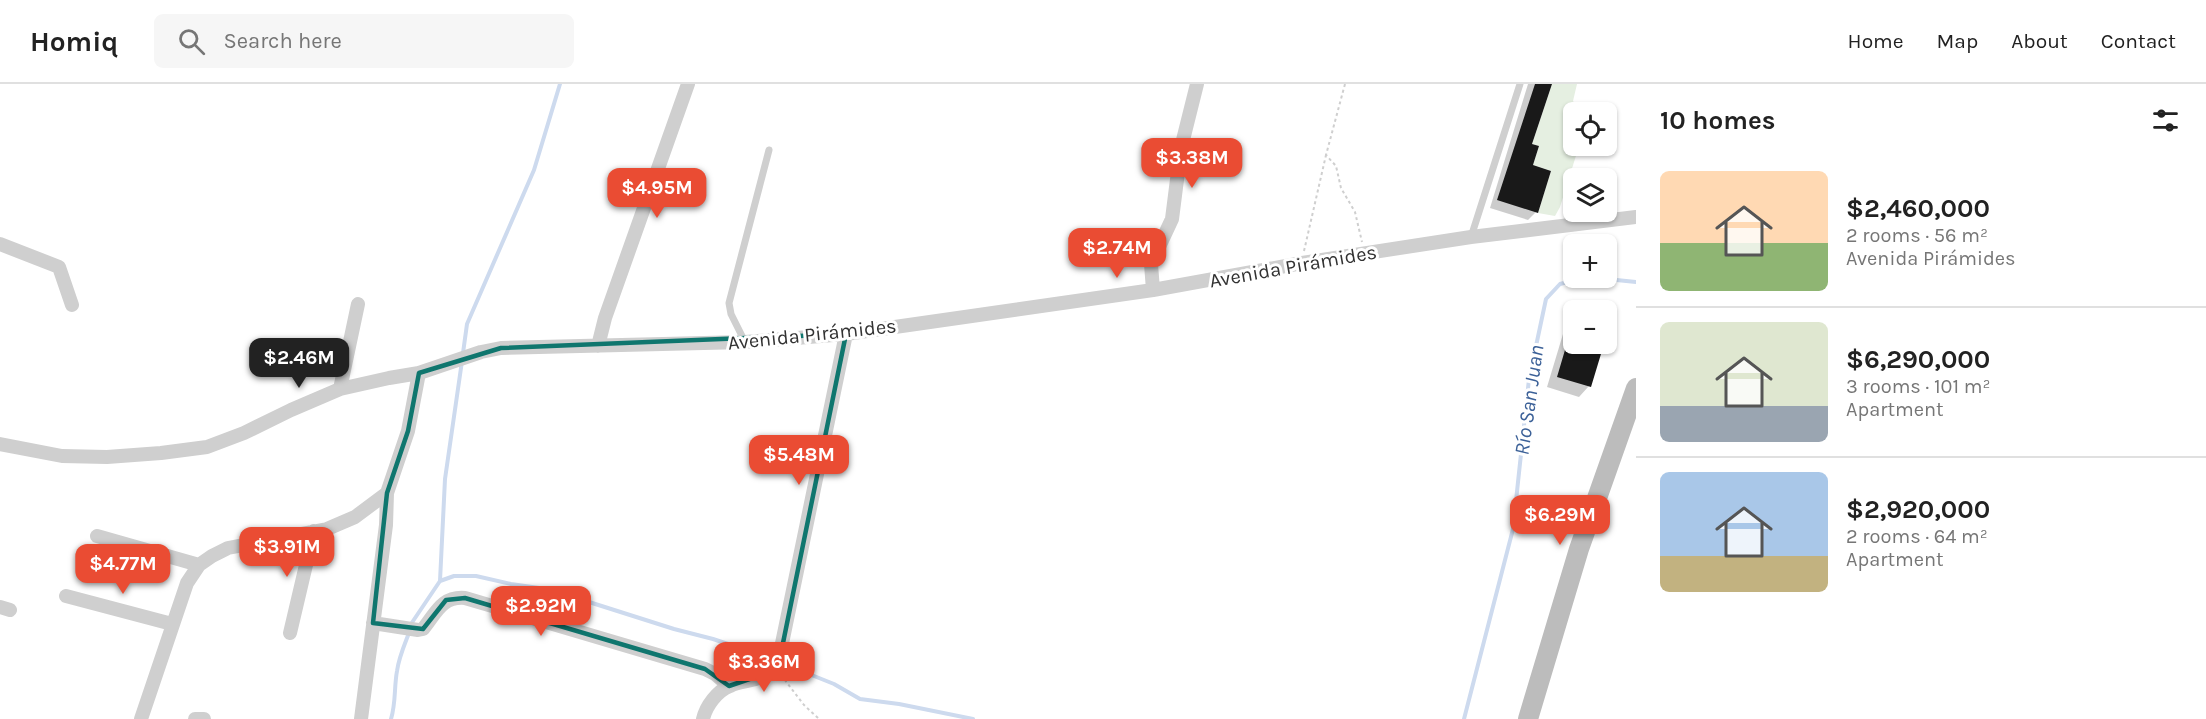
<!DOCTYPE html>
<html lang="en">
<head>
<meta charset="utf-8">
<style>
	body { margin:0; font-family:Karla,sans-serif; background:#f6f6f6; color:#222; height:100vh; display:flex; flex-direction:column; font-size:22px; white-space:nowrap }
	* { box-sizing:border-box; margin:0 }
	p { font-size:20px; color:#767676 }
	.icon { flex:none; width:33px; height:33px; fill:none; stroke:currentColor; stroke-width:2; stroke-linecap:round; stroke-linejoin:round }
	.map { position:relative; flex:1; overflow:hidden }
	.drawer { display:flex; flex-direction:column; background:#fff; width:570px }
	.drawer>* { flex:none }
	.tools { position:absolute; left:1563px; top:18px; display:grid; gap:12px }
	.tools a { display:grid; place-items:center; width:54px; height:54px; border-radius:9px; background:#fff; box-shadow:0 2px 4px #0004; font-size:30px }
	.price { position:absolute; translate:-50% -51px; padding:0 14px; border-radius:12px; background:#ea4c33; color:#fff; font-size:20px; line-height:39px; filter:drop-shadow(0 2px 3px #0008) }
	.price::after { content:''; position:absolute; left:50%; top:36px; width:18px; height:14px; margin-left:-9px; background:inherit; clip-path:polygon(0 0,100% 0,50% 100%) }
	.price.selected { background:#222; color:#fff }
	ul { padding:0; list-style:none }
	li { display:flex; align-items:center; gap:18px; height:150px; padding:0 24px }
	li+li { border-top:2px solid #e0e0e0 }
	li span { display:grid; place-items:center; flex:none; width:168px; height:120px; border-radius:9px; color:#555 }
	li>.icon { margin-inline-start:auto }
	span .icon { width:72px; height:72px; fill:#fffc; stroke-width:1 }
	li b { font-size:26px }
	h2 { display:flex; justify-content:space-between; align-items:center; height:72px; padding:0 24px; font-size:26px }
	header { display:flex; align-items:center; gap:36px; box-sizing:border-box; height:84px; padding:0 30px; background:#fff; border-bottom:2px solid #e0e0e0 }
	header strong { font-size:28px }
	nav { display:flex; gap:33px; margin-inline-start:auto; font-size:21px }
	.search { width:420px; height:54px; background:#f6f6f6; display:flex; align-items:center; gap:15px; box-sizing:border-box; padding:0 21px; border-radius:9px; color:#767676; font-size:22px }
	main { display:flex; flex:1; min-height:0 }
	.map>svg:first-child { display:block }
	.green { fill:#e5efe1 }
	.shadow { fill:#0003 }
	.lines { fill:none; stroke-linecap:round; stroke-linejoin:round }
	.stream { stroke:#cddaee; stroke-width:4 }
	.building { fill:#191919 }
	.path { stroke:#cfcfcf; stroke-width:2; stroke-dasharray:3 3; stroke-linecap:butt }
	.lane { stroke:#cfcfcf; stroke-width:7 }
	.street { stroke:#cfcfcf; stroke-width:14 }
	.secondary { stroke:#bcbcbc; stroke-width:20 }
	.marked { fill:none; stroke:#0f766e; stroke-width:4.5; stroke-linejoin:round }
	.labels { text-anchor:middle; stroke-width:6; stroke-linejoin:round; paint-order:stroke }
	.street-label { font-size:20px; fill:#323232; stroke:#fff }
	.water-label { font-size:21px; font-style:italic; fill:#3c6198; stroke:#fff }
</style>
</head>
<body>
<header>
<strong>Homiq</strong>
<div class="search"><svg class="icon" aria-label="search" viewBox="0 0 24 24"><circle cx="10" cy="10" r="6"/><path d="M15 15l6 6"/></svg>Search here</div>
<nav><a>Home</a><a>Map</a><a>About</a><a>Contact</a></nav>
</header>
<main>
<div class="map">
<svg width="1636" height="635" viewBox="0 0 1636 635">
	<rect width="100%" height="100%" fill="#fff"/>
	<path class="green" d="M1552 0H1577L1573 17 1581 28H1574V62H1579L1560 123 1555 132 1538 129 1551 87 1533 81 1539 62 1532 60Z"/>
	<path class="shadow" d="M1528 0H1550L1530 61 1536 128 1528 136 1490 124Z
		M1574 240V260H1602L1589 302 1579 313 1547 303 1563 250Z"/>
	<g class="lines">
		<path class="stream" d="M1597 194 1636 198
			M463 269 467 240 534 86 560 0
			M440 497 445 395 462 277
			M411 540 440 497 454 492H476L511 500 553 506 572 516 589 518 674 545 713 555 734 562 747 570 767 575
			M784 580 834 600 860 615 899 620 973 635
			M391 635C396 619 394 603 397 587 399 573 404 562 409 549
			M1464 635 1513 445 1529 295 1546 215 1560 200 1583 194"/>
	</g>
	<path class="building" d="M1535 0H1552L1532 60 1539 62 1533 81 1551 87 1538 129 1497 116Z
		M1573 239 1574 260H1604L1591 303 1557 293Z"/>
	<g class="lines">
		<path class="path" d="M1345 0 1326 71 1336 82 1341 104 1355 128 1362 158
			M1304 167 1326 71
			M781 591 804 621 819 635"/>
		<path class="lane" d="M1471 153 1520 0
			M745 258 731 230 729 219 769 66"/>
		<path class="street" d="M0 160 59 183 72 221
			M1153 206 1151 180 1172 135 1181 64 1197 0
			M598 262 605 234 688 0
			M340 305 358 220
			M0 360 62 372 107 373 161 369 207 363 244 349 291 326 340 305 389 294 419 289 481 268 501 264 745 258 846 250 1153 206 1302 179 1471 153 1636 133
			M97 452 199 481
			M66 512 172 540
			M0 523 10 526
			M373 539 418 546 423 545C436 529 442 512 465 514L705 585 715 590 729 602
			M290 549 314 447
			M141 635 187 499 199 481 212 472 228 464 327 445 355 433 387 409 408 347 419 289
			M195 635H204
			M361 635 386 441 387 409
			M703 635C706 622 717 607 730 602 741 596 756 598 767 590 773 585 776 576 780 569L846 250"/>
		<path class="secondary" d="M1528 635 1579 465 1636 304"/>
	</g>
	<path class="marked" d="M846 250 783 559 767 589 729 602 705 585 465 514 446 516 423 545 373 539 387 409 408 347 419 289 501 264Z"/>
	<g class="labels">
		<g class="street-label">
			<text transform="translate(1293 182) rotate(-10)" y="7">Avenida Pirámides</text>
			<text transform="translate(812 250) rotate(-6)" y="7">Avenida Pirámides</text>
		</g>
		<g class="water-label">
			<text transform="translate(1529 316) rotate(-82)" y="7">Río San Juan</text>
		</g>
	</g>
</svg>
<div class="tools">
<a><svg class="icon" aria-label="locate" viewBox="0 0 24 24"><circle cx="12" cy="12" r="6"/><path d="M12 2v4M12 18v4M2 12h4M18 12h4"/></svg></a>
<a><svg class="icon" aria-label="layers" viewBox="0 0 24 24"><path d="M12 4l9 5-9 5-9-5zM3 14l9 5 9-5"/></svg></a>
<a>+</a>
<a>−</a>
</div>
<b class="price" style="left:1192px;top:105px">$3.38M</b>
<b class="price" style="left:657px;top:135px">$4.95M</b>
<b class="price" style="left:1117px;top:195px">$2.74M</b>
<b class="price selected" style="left:299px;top:305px">$2.46M</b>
<b class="price" style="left:799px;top:402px">$5.48M</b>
<b class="price" style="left:1560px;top:462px">$6.29M</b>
<b class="price" style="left:287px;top:494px">$3.91M</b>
<b class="price" style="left:123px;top:511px">$4.77M</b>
<b class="price" style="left:541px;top:553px">$2.92M</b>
<b class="price" style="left:764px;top:609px">$3.36M</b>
</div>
<section class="drawer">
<h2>10 homes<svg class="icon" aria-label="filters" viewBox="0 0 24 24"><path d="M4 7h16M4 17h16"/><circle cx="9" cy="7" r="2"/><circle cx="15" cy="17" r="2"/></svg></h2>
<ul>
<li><span style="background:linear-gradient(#ffd9b3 60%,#8fb573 0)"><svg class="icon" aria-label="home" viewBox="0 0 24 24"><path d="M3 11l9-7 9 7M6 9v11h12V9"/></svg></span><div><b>$2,460,000</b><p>2 rooms · 56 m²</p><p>Avenida Pirámides</p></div></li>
<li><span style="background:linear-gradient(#dfe7d0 70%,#9aa5b1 0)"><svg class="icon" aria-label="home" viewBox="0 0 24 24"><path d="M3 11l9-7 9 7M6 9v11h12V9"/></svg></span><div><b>$6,290,000</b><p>3 rooms · 101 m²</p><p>Apartment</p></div></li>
<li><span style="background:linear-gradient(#a9c7e8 70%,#c2b280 0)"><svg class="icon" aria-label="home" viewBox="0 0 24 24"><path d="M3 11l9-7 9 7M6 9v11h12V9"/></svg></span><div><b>$2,920,000</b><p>2 rooms · 64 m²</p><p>Apartment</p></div></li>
</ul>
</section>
</main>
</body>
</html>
